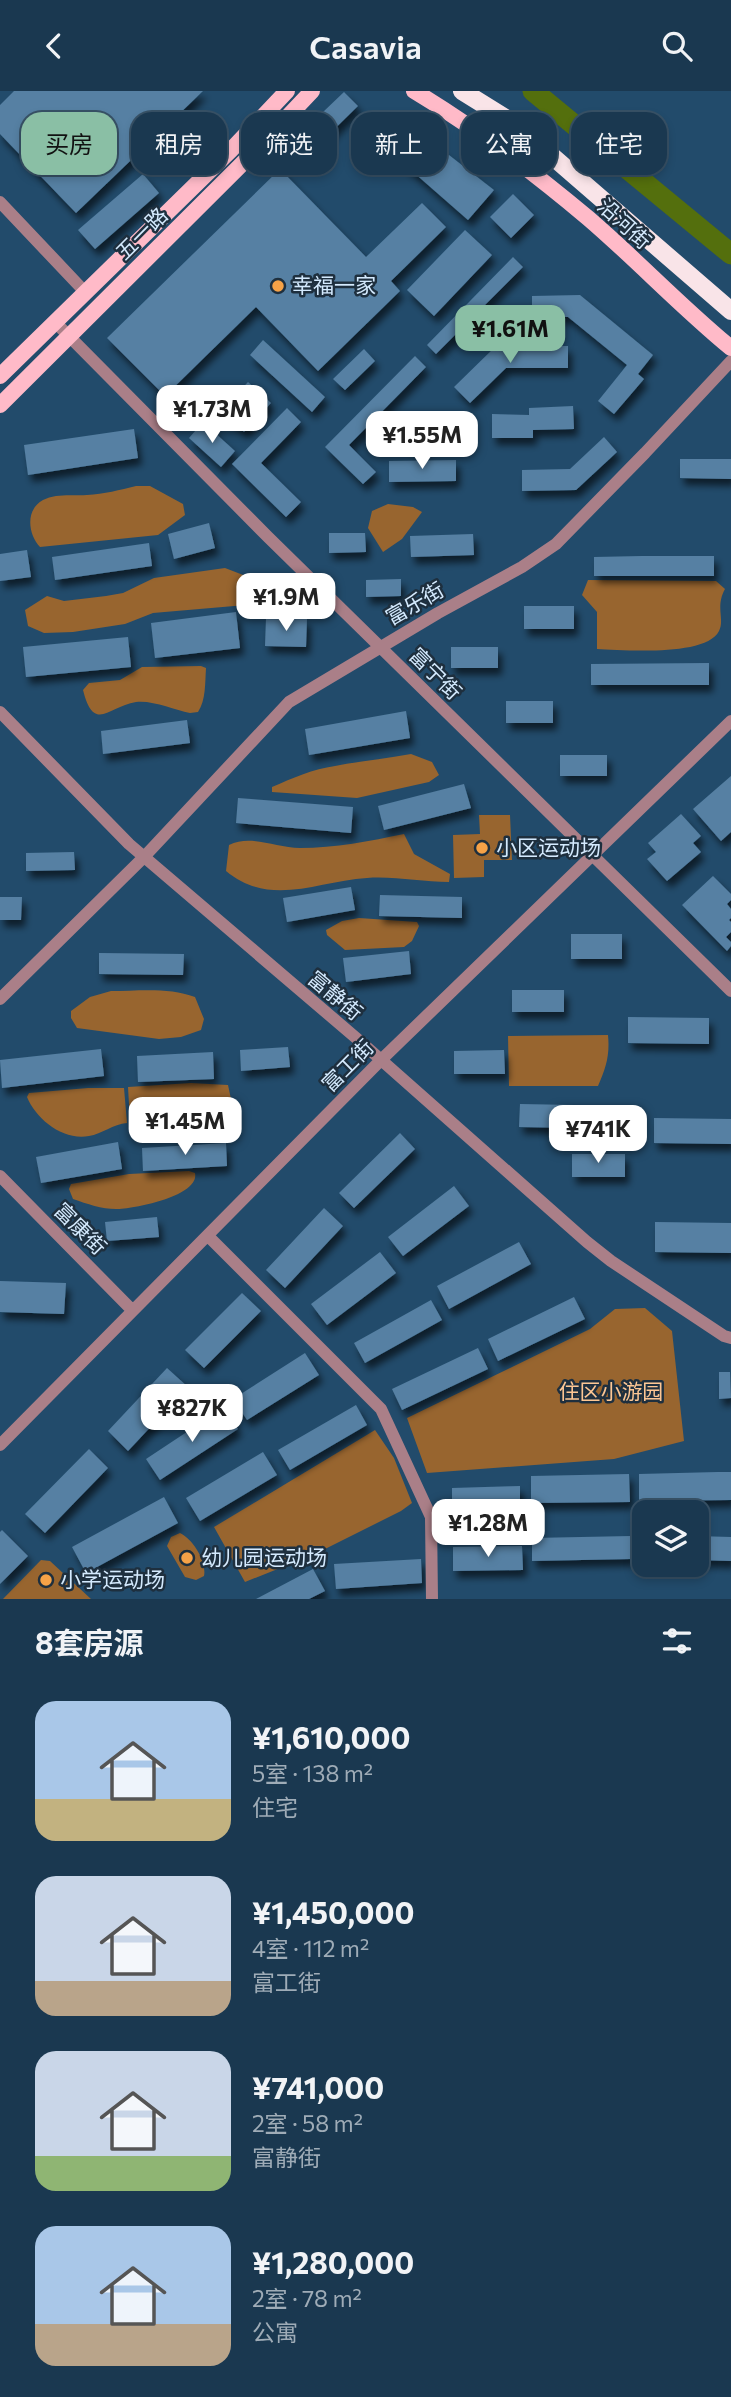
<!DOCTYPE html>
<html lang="zh">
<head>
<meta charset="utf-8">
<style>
	body { margin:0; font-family:Commissioner,"Noto Sans SC",sans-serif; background:#233f57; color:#f1f3f6; height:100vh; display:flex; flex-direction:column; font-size:26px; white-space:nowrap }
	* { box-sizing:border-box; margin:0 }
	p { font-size:23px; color:#9facb7 }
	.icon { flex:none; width:38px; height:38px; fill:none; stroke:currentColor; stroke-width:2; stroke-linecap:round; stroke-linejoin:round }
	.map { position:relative; height:1508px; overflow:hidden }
	.panel { display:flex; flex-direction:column; background:#1a3850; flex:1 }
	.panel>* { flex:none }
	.hud { position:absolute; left:21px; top:21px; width:690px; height:63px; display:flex; gap:14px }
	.tools { position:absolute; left:632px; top:1409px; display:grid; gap:14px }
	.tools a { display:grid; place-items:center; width:77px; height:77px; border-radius:14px; background:#1a3850; box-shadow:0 4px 10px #0003,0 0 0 2px #385267; font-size:35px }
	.price { position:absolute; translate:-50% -60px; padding:0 16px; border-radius:14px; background:#fff; color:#222; font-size:23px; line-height:46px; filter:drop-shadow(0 2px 4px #0008) }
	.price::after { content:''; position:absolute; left:50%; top:42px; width:21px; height:16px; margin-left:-10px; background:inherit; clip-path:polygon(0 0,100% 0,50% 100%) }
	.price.active { background:#8abfa5; color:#111 }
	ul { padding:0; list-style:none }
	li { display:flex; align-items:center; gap:21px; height:175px; padding:0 35px }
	li span { display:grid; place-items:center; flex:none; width:196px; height:140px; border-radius:21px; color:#555 }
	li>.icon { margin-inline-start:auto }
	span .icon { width:84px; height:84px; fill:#fffc; stroke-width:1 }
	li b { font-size:30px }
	h2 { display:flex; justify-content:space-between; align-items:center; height:84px; padding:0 35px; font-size:30px }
	.pill { padding:0 24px; border-radius:21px; background:#1a3850; box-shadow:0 4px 10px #0003,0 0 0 2px #385267; font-size:24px; line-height:63px }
	.pill.active { background:#8abfa5; color:#111 }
	header { display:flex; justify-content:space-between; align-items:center; height:91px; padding:0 35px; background:#1a3850; font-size:32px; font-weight:600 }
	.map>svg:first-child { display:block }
	.green { fill:#98652f }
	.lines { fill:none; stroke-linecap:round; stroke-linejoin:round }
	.river { stroke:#546f0d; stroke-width:21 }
	.building { fill:#5680a3; filter:url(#shadow) }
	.minor { stroke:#aa7f88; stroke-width:12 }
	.major { stroke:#ffbac8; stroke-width:16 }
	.highway { stroke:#f9e4e8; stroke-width:18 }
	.poi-dot { fill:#f6a247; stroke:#1e2f3e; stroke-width:2.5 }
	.labels { text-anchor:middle; stroke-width:5; stroke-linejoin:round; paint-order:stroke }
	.street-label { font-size:21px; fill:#d4eafe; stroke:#1e2f3e }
	.poi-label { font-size:21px; fill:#d4eafe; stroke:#1e2f3e; text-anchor:start }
	.park-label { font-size:21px; fill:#fdc794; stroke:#1e2f3e }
</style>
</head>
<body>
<header><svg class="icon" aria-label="back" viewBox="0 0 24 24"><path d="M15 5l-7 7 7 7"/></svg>Casavia<svg class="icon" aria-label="search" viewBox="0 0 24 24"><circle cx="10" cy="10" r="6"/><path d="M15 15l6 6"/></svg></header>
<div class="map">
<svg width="731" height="1508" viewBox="0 0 731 1508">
	<defs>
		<filter id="shadow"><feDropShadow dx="4" dy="7" stdDeviation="3.5" flood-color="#0009"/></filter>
	</defs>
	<rect width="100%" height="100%" fill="#224b6b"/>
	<path class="green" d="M136 395H150L183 413 185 424 158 444 40 456C28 443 25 419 43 409 56 402 73 405 87 404 104 403 120 399 136 395Z
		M388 413 413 416 422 421 402 448 383 461 368 437 372 420Z
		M225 477 251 487 267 488V515L246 514 153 522 125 533 73 541 44 542 28 535 25 519 47 505 64 510 106 505 123 502 154 487Z
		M588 489 716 490 725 498C715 516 725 528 719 540 706 566 623 559 597 558V521L582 504Z
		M201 575 206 577C205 592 206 609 198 621L190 622C174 619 153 609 136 611 109 615 94 643 83 599L89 592 120 589 142 576Z
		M411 663 432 671 439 684 429 691 357 707 272 701V696C293 687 313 678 335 675 360 670 385 668 411 663Z
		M479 724H510L512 769H484V786L454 787 453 744 480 743Z
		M404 743 414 763 450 783 449 791C422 791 394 785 367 787 317 790 271 817 226 780L229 754C251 743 276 757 300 757 335 757 370 750 404 743Z
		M359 827 417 831 419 835 412 850 404 856 345 859 327 844 326 839 342 830Z
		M111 900C138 900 169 896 195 906L204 928 201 939 181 946 159 948 77 937 71 927V920L90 906Z
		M608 944C610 964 606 977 598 995H509L508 945Z
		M191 992 228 994 231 1008 221 1033C192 1045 160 1034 130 1031L128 996Z
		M88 997H124L127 1032C113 1033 102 1043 89 1045 63 1050 36 1028 27 1006L29 1002Z
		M189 1080 195 1082C200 1105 134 1118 116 1118 102 1118 87 1113 73 1108L69 1098 71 1093 129 1083Z
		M645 1217 672 1240 684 1350 614 1368 427 1382 407 1327 590 1238 615 1218Z
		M375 1339 394 1367 412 1412 401 1420 315 1463 245 1491 214 1436Z
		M180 1442C193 1448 207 1471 204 1485L196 1489 185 1486 167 1455 171 1446Z
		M41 1469 50 1470 91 1508H3Z"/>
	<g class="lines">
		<path class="river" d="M533 0 731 163"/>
	</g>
	<path class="building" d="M14 0H203L76 122 0 43V14Z
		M344 1 358 15 315 57 301 42Z
		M376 25 449 64 494 99 468 129 364 38Z
		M280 78 366 166 422 112 446 136 391 190 400 200 318 280 256 216 165 305 107 247Z
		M143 83 159 102 95 158 78 139Z
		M513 103 534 124 511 147 490 126Z
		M465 139 492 164 434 225 407 199Z
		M513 166 523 176 436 263 427 254Z
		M580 204 653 264 638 283 644 288 614 323 598 310 627 274 568 226H532V205Z
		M263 249 325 306 312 321 250 264Z
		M496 255H568V277H506L470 312 454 296Z
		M364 258 375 270 345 299 333 288Z
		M415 265 426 276 349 354 376 381 363 393 325 356Z
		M248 291 271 312 244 341 221 320Z
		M573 315 574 338 533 339V347H492V323L529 324V317Z
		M287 317 301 331 261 372 301 411 286 426 232 373Z
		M203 331 235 360 221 376 189 347Z
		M134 338 138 367 28 384 24 354Z
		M604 346 617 361 576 399 522 400V379L570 378Z
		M680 368H731V388L680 387Z
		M456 369V390L389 391V370Z
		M209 432 215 457 174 468 168 443Z
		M329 442H365L366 461 329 462Z
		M473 443 474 464 411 466 410 445Z
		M149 452 152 475 55 489 52 466Z
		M27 459 31 486 0 490V463Z
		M642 465H714V485H594V466Z
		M401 488V505L366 506V489Z
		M524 515H574V538H524Z
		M236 521 240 557 155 567 151 532Z
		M266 527 307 528 306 556 265 555Z
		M128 546 131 576 26 586 23 556Z
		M451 556H498V577H451Z
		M709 572V594H591V573Z
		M506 610H553V632H506Z
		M406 620 410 647 309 664 305 638Z
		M187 629 190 652 103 663 101 640Z
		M560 664H607V685H560Z
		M731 685V741L721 750 693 718Z
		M464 693 471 717 384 739 378 715Z
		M238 707 353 716 351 742 236 732Z
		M681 723 701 745 693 752 701 761 667 790 647 768 656 761 648 752Z
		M74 761 75 779 26 780V762Z
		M713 785 731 803V809L727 813 731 818V827L729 829 731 831V841L726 846 731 851V855L727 860 682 814Z
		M351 796 355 819 287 831 283 807Z
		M380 804 462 806V827L379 825Z
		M0 806H22L21 829H0Z
		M571 843H622V868H571Z
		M409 860 411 883 346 891 343 867Z
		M99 862 184 863 183 884 99 883Z
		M512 899H564V921H512Z
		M628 926 709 927V953L628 952Z
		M288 956 290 976 241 980 240 959Z
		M101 958 104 985 2 997 0 969Z
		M504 959 505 983H454V960Z
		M213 961 214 988 138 991 137 965Z
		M520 1013 574 1014V1037L519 1036Z
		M654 1027 731 1028V1053L654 1052Z
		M400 1042 415 1058 354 1117 339 1102Z
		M118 1051 122 1078 41 1092 36 1066Z
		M226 1052 227 1075 143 1080 142 1057Z
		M572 1063H625V1086H572Z
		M454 1095 469 1115 403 1165 388 1146Z
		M324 1117 343 1135 285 1197 266 1179Z
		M157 1126 159 1146 107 1150 105 1131Z
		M655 1131 731 1132V1162L655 1161Z
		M519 1151 531 1173 449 1218 437 1195Z
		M380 1161 396 1182 327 1234 311 1213Z
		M0 1190 66 1192 64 1223 0 1221Z
		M242 1202 261 1220 204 1277 185 1259Z
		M574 1206 585 1228 498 1270 488 1248Z
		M431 1209 442 1229 365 1272 354 1252Z
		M478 1257 488 1278 402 1319 392 1298Z
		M305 1262 319 1284 247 1329 233 1308Z
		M167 1277 188 1296 128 1360 108 1340Z
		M719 1281H730L731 1307 719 1308Z
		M356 1314 367 1334 290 1379 278 1359Z
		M223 1317 238 1338 160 1389 146 1368Z
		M89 1358 108 1377 45 1442 25 1423Z
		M263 1361 277 1384 200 1430 186 1407Z
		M718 1381H731V1409L639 1410V1383Z
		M629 1383 630 1411 531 1412V1385Z
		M520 1395V1424L452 1425V1397Z
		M164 1406 178 1432 86 1482 72 1456Z
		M2 1439 28 1465 0 1493V1441Z
		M631 1445V1468L532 1470V1447Z
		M696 1445 731 1446V1470L696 1469Z
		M522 1455 523 1479 453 1480V1456Z
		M421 1468 422 1492 336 1498 334 1473Z
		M313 1478 325 1500 309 1508H256Z"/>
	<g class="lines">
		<path class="minor" d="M0 111 86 202
			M55 231 268 446 731 900
			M0 621 129 753 362 952 587 1151 611 1170 724 1245 731 1247
			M0 908 144 766 289 611 438 522 522 476 556 453 645 362 731 270
			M0 1085 132 1219
			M208 1145 381 1318 431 1426 432 1508
			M0 1354 381 969 731 630"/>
		<path class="major" d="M414 0C476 37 532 80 588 127 637 169 681 216 731 257
			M0 285 231 59 287 0
			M0 314 259 56 312 0"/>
		<path class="highway" d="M462 0 515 33 731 220"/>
	</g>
	<g class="poi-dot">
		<circle cx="278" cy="195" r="7"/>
		<circle cx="482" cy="757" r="7"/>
		<circle cx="187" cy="1467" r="7"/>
		<circle cx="46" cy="1489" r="7"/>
	</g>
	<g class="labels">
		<g class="street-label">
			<text transform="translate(624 133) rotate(42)" y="7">沿河街</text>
			<text transform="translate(142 143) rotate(-45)" y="7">五一路</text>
			<text transform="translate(415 513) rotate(-30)" y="7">富乐街</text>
			<text transform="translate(435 583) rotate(45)" y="7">富宁街</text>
			<text transform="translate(335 905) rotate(40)" y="7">富静街</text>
			<text transform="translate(348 975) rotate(-45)" y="7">富工街</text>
			<text transform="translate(80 1138) rotate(45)" y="7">富康街</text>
		</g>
		<g class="poi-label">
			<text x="292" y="202">幸福一家</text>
			<text x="496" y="764">小区运动场</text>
			<text x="201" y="1474">幼儿园运动场</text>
			<text x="60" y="1496">小学运动场</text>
		</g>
		<g class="park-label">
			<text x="611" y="1308">住区小游园</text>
		</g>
	</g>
</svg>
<div class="tools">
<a><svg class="icon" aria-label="layers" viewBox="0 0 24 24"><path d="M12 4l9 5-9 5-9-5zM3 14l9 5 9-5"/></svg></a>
</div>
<b class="price active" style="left:510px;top:274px">¥1.61M</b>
<b class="price" style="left:212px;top:354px">¥1.73M</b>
<b class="price" style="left:422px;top:380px">¥1.55M</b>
<b class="price" style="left:286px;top:542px">¥1.9M</b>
<b class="price" style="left:185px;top:1066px">¥1.45M</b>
<b class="price" style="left:598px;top:1074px">¥741K</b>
<b class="price" style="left:192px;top:1353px">¥827K</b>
<b class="price" style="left:488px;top:1468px">¥1.28M</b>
<div class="hud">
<a class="pill active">买房</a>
<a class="pill">租房</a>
<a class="pill">筛选</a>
<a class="pill">新上</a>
<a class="pill">公寓</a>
<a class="pill">住宅</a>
</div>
</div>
<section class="panel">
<h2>8套房源<svg class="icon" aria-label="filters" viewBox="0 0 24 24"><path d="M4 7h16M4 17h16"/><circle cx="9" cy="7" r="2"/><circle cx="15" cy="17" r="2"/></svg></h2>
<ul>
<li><span style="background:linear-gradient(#a9c7e8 70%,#c2b280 0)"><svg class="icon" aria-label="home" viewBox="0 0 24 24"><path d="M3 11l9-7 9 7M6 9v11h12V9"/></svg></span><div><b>¥1,610,000</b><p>5室 · 138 m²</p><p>住宅</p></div></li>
<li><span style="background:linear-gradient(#c9d6e8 75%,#b9a48a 0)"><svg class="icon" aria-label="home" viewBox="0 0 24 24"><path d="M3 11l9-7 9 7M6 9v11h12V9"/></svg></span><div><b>¥1,450,000</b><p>4室 · 112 m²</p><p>富工街</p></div></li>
<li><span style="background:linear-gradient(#c9d6e8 75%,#8fb573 0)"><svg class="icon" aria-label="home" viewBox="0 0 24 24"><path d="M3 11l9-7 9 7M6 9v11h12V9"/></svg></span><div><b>¥741,000</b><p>2室 · 58 m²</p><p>富静街</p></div></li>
<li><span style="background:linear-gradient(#a9c7e8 70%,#b9a48a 0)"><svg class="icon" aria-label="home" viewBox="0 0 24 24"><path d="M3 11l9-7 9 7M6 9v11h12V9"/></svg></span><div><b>¥1,280,000</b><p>2室 · 78 m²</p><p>公寓</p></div></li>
</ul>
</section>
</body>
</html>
